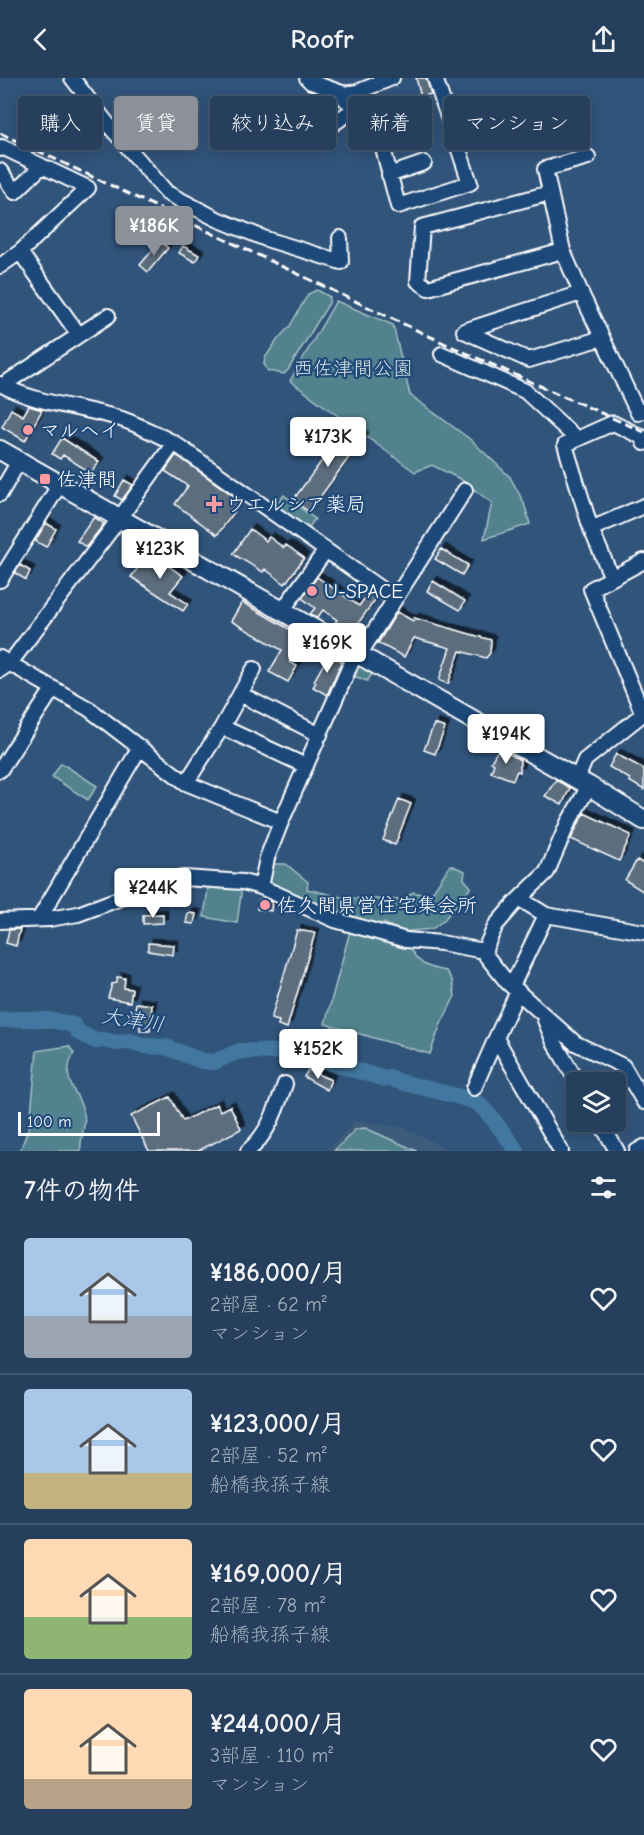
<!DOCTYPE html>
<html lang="ja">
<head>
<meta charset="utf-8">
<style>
	body { margin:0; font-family:"Comic Neue","Klee One",sans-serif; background:#2d4662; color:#f1f3f6; height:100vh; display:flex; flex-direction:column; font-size:22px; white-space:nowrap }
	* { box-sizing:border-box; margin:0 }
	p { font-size:20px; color:#a3afbb }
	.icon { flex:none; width:33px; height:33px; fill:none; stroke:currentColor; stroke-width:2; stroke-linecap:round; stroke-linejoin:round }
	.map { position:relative; height:1073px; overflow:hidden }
	.details { display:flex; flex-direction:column; background:#253f5c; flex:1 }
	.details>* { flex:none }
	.guide { position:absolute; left:18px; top:18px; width:609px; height:54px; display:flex; gap:12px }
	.buttons { position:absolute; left:566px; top:994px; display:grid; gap:12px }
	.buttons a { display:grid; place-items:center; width:60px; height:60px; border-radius:6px; background:#253f5c; box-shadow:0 3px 15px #0003,0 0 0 2px #425872; font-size:30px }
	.scale { position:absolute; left:18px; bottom:15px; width:142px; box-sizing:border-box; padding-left:6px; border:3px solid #fff; border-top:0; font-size:16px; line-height:21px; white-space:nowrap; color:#fff; -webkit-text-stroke:4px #1f4a7a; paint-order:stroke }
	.price { position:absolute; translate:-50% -51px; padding:0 14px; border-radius:6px; background:#fff; color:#222; font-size:20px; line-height:39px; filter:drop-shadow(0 2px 3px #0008) }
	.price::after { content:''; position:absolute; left:50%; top:36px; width:18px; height:14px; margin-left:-9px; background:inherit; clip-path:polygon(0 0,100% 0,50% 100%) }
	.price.on { background:#8c9099; color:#fff }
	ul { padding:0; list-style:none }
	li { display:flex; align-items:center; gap:18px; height:150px; padding:0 24px }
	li+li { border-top:2px solid #425872 }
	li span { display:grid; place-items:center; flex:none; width:168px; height:120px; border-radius:6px; color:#555 }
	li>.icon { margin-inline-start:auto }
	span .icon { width:72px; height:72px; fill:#fffc; stroke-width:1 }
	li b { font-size:26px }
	h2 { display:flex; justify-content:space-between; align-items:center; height:72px; padding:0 24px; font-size:26px }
	.pill { padding:0 21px; border-radius:6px; background:#253f5c; box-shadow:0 3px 15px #0003,0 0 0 2px #425872; font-size:21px; line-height:54px }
	.pill.on { background:#8c9099; color:#fff }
	header { display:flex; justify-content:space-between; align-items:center; height:78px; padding:0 24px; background:#253f5c; font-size:27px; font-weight:800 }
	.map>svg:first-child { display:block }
	.built { fill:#3e5c7c }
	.green { fill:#51828d; stroke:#a8c0c6; stroke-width:1.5 }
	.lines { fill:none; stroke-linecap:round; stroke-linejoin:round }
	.river { stroke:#42789f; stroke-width:16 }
	.building { fill:#5c6d7d; stroke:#fff; stroke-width:1.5; filter:url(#shadow) }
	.minor-casing { stroke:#fff; stroke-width:18 }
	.major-casing { stroke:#fff; stroke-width:22 }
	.minor { stroke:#1f4a7a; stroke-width:14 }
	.major { stroke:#1f4a7a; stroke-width:18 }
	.rail { stroke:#fff; stroke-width:3; stroke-dasharray:9 4.5; stroke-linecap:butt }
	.poi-dot { fill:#ff9aa2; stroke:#1f4a7a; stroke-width:2 }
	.labels { text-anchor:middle; stroke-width:4.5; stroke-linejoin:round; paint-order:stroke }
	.park-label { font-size:20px; fill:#d4e0e2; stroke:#1f4a7a }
	.poi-label { font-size:20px; fill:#fff; stroke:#1f4a7a; text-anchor:start }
	.water-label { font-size:21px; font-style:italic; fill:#d0dde7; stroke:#1f4a7a }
</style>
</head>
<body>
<header><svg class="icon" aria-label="back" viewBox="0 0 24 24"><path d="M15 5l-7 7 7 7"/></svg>Roofr<svg class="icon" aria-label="share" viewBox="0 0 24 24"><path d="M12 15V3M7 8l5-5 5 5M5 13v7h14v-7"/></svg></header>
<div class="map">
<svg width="644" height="1073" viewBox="0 0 644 1073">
	<defs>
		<filter id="shadow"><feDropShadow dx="4.5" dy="-4.5" stdDeviation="0" flood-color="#0009"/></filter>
	</defs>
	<rect width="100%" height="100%" fill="#31547b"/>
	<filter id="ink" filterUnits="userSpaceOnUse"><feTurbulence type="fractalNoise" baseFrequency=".0167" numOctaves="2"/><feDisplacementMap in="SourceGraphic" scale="12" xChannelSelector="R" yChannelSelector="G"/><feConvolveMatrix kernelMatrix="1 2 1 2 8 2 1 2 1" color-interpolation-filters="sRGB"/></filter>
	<g filter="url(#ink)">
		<path class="built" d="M355 1043 401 1049 452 1073H327Z"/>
		<path class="green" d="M317 212 330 219 329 225 288 292 284 296 268 293 264 286 265 280 278 261 290 248 308 216Z
			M336 223 393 247 410 317 471 362 510 399 524 425 530 446 484 461 492 425 460 401 432 387 415 394 290 303Z
			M284 417 315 441 307 452 275 429Z
			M359 587 373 595 367 603 357 599 350 600 356 588Z
			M531 640 541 663 535 669 527 664V653Z
			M61 685 97 708 88 722 52 699Z
			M272 786H286L308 804 307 811 345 820 402 822 413 814 430 818 450 787 465 793 464 801 471 809 444 842 432 851 402 854 384 845 371 848 363 842 340 840 272 807 266 799Z
			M212 807 242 809 237 845 204 839 208 810Z
			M350 853 409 867C416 885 427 890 446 893L452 902 455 918 440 948 430 976 325 946Z
			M69 968 74 975C59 1004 78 1010 84 1036 87 1047 79 1061 81 1073H20L30 1046 37 973Z
			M365 1050 417 1073H334L356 1051Z"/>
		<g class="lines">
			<path class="river" d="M0 942C26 940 50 940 74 947L78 954 96 963 104 962 117 965 130 963 146 968 166 969 202 983 214 984 239 973 295 974 385 1001 392 1000 397 1003 460 1019 478 1025 492 1040 517 1073"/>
		</g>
		<path class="building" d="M416 0H426L431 16 421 19Z
			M160 163 168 170 148 194 140 187Z
			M183 168 199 177 195 184 179 175Z
			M29 328 42 332 25 363 2 349 11 331 23 338Z
			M348 347 364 359 309 434 293 422Z
			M62 360 99 384 91 395 63 377 60 381 52 376Z
			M176 377 242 424 217 457 175 426 188 408 165 393Z
			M124 402 133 407 122 422 115 418Z
			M94 439 104 446 86 469 77 463Z
			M46 445 56 451 46 469 35 463Z
			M250 451 266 463 269 459 284 470 286 467 304 480 285 506 265 491 263 494 233 476Z
			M441 471 468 487 462 497 435 481Z
			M149 475 183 498 170 514 188 526 183 533 131 499Z
			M20 487 30 493 26 502 15 495Z
			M317 499 359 528 369 514 377 519 349 558 334 546 337 542 323 532 317 540 310 536 315 530 302 520Z
			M433 503 465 523 460 532 427 513Z
			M242 524 303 559 289 584 297 588 288 604 269 594 282 572 231 543Z
			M397 534 413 543 414 540 491 562 490 575 486 580 460 573 448 606 439 602 450 570 414 560 404 579 378 565Z
			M329 576 342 583 327 617 313 609 316 604 314 603Z
			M434 646 445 650 435 676 424 672Z
			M499 670 520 682V694L517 693 513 702 491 694 494 686 491 684Z
			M616 676 644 691V712L629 703 630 701 609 689Z
			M556 702 570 710 562 727 545 718Z
			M399 721 411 726 395 767 383 762Z
			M584 735 631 757 619 783 571 761Z
			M637 782 644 786V814L625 802Z
			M259 822 272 824 271 833 257 831Z
			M188 835 196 836 194 846 186 845Z
			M163 836V845L143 846V837Z
			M20 851 16 868 6 865 9 852Z
			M297 852 315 855 287 950 278 947 279 943 271 941Z
			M148 865 174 867 173 877 148 873Z
			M117 899 125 900 124 910 132 911 130 924 108 920 112 906 117 905Z
			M136 925 152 927 150 953H140V940L134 939Z
			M308 992 331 1002 327 1012 304 999Z
			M170 1019 183 1043 217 1026 220 1033 230 1028 241 1051 198 1073H149L131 1038Z"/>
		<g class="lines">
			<defs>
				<path id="minor" d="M72 0 106 44 167 115 217 141 266 161 341 184 340 160
					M307 0 311 4 345 16 357 14 392 0
					M345 16V21L377 47 398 128 470 105 435 0
					M315 41 330 48 356 30
					M377 47 384 50 414 51
					M0 71 2 69 88 110 20 174 0 188
					M0 93 15 114 42 88
					M389 97 424 85
					M550 115 422 149 418 203 428 210 563 173
					M20 174 79 257
					M581 215 563 173 545 91 588 79
					M602 260 529 282 464 253 581 215 638 335 644 333
					M442 276 525 313 577 361 565 367 591 451 612 500 591 511 643 636
					M0 306C36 326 76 328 115 339 136 345 154 355 174 365L395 521
					M3 307 108 238
					M577 361 613 345 642 359 644 365
					M0 416 19 383
					M591 451 644 428
					M612 500 644 483
					M0 502 60 406
					M282 533 326 472
					M0 580 89 631 186 705 281 744
					M0 592 10 585 119 441 174 365
					M240 616 320 657
					M222 649 306 688
					M0 692 53 611
					M577 701 585 682 644 635
					M186 705 222 649 254 591
					M261 809 267 780 281 744 353 581 359 577 465 412
					M520 821 546 837 644 854
					M39 841 139 671
					M0 843 49 841 78 836 169 802 184 800 243 804 261 809 335 842 406 862 441 865 484 873
					M484 873 487 879 507 904 575 965 623 988 644 1024
					M484 873 496 847 516 824 547 794 568 745 589 708
					M512 908 546 837
					M518 913 496 960 561 1073
					M545 942 554 964 578 1005
					M474 1010 496 960
					M600 1044 617 1073
					M248 1073C269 1055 276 1031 285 1006
					M637 1073 644 1069"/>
				<path id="major" d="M0 372 589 708 644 742"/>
			</defs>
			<use href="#minor" class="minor-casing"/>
			<use href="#major" class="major-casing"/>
			<use href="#minor" class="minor"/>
			<use href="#major" class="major"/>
			<path class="rail" d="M0 55 448 267 644 354"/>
		</g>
	</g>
	<g class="poi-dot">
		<circle cx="28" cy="352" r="6"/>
		<rect x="39" y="395" width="12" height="12" rx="3"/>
		<path d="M211 417h6v6h6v6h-6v6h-6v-6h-6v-6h6z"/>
		<circle cx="312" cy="513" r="6"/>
		<circle cx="265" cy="827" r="6"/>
	</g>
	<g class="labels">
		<g class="park-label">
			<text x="353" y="297">西佐津間公園</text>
		</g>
		<g class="poi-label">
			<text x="40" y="359">マルヘイ</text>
			<text x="57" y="408">佐津間</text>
			<text x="226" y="433">ウエルシア薬局</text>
			<text x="324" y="520">U-SPACE</text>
			<text x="277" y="834">佐久間県営住宅集会所</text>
		</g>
		<g class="water-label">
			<text transform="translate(133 942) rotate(9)" y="7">大津川</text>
		</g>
	</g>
</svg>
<div class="buttons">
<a><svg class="icon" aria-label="layers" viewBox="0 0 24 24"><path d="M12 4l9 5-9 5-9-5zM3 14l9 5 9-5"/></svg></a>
</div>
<div class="scale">100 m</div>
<b class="price on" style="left:154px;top:179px">¥186K</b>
<b class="price" style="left:328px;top:390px">¥173K</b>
<b class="price" style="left:160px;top:502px">¥123K</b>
<b class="price" style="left:327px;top:596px">¥169K</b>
<b class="price" style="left:506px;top:687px">¥194K</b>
<b class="price" style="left:153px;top:841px">¥244K</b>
<b class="price" style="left:318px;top:1002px">¥152K</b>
<div class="guide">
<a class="pill">購入</a>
<a class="pill on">賃貸</a>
<a class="pill">絞り込み</a>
<a class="pill">新着</a>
<a class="pill">マンション</a>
</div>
</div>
<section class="details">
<h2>7件の物件<svg class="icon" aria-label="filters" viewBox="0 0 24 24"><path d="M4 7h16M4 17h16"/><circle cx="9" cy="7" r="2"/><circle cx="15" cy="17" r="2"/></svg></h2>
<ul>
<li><span style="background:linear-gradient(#a9c7e8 65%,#9aa5b1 0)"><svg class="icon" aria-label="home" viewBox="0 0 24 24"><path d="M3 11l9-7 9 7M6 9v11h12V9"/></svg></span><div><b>¥186,000/月</b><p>2部屋 · 62 m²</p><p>マンション</p></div><svg class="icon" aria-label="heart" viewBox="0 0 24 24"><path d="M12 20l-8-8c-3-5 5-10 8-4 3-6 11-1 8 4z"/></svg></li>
<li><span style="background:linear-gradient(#a9c7e8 70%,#c2b280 0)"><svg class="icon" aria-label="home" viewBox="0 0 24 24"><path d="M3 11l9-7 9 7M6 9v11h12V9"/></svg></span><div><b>¥123,000/月</b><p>2部屋 · 52 m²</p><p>船橋我孫子線</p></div><svg class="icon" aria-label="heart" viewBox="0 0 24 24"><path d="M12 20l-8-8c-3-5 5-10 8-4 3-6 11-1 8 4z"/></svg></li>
<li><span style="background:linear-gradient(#ffd9b3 65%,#8fb573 0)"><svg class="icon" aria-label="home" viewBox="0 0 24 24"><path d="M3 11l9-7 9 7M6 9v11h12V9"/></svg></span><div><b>¥169,000/月</b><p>2部屋 · 78 m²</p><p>船橋我孫子線</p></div><svg class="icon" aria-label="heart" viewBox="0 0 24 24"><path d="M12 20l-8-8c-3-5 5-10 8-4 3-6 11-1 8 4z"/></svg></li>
<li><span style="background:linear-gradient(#ffd9b3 75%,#b9a48a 0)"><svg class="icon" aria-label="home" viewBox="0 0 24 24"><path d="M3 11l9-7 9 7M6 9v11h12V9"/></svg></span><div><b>¥244,000/月</b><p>3部屋 · 110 m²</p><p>マンション</p></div><svg class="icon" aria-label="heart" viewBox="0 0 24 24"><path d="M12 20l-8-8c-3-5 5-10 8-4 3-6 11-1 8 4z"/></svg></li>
</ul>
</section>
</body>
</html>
